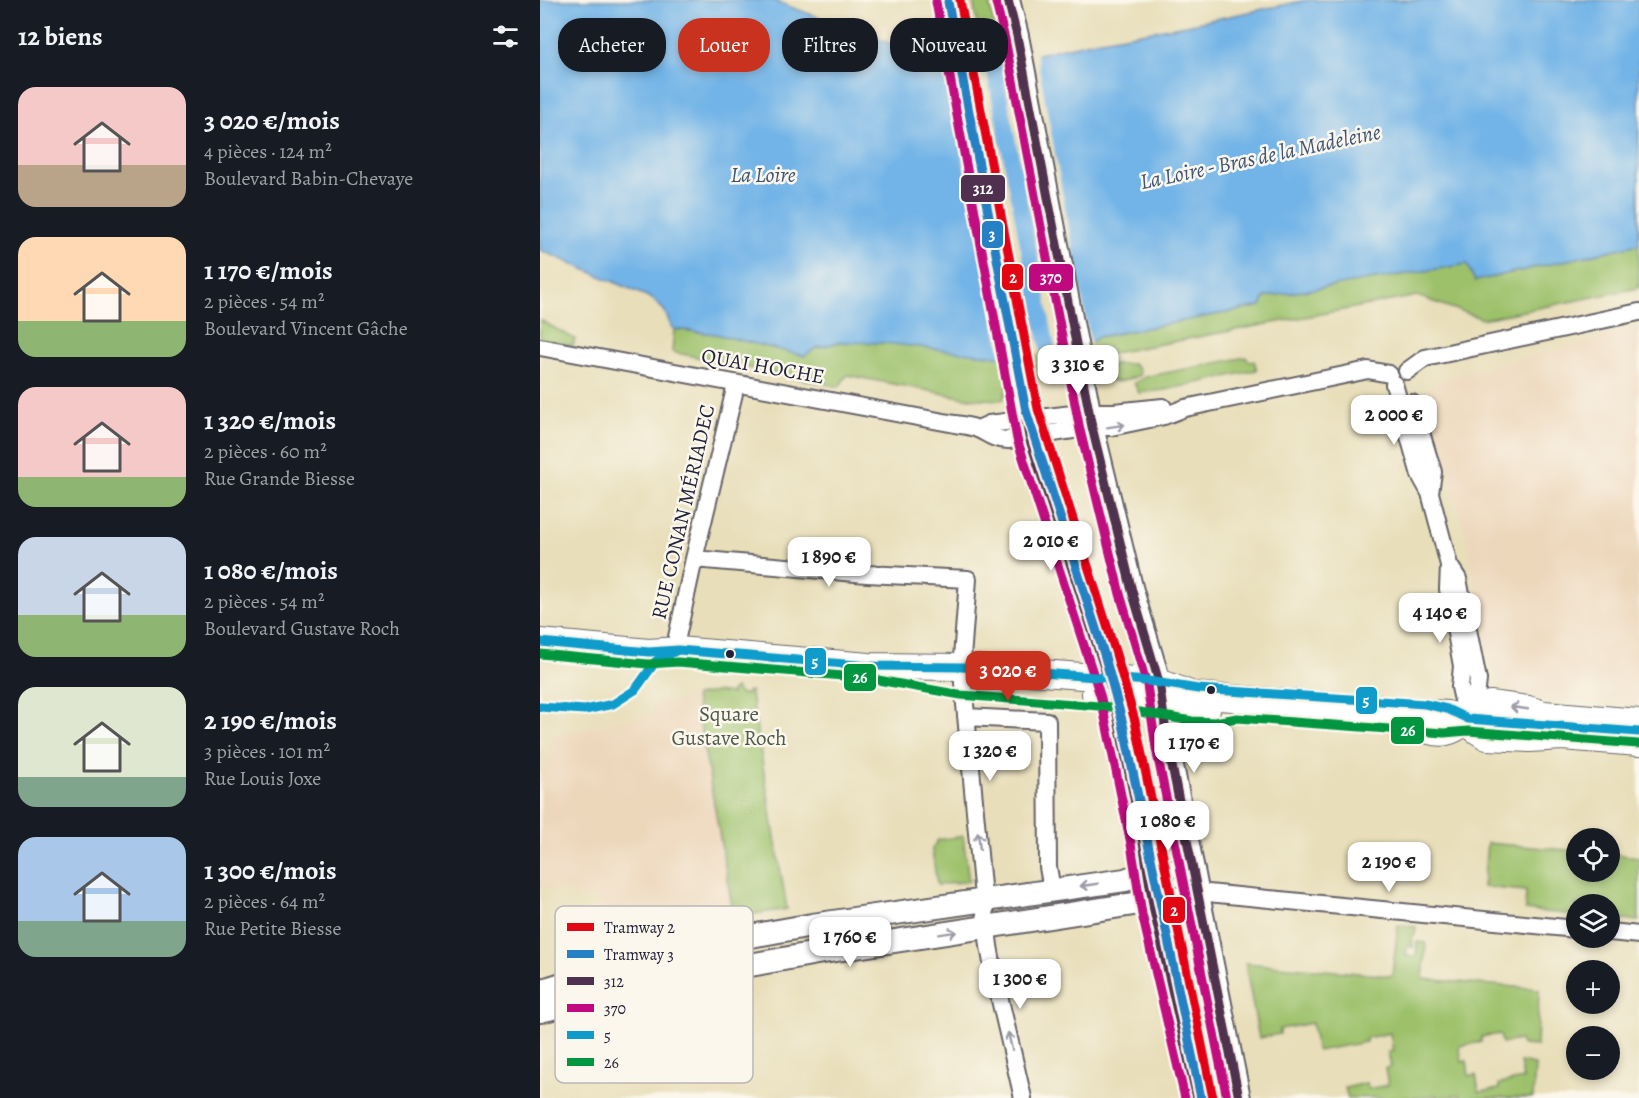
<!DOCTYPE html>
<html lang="fr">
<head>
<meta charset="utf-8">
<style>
	body { margin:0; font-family:Alegreya,serif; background:#20242c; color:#f1f3f6; height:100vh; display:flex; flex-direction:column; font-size:22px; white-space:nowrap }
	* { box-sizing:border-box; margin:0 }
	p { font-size:20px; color:#9ea1a6 }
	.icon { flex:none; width:33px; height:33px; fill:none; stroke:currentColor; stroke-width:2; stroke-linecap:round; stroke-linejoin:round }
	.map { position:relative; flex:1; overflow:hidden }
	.details { display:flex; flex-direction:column; background:#171b24; width:540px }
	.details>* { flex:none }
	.guide { position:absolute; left:18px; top:18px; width:570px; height:54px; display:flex; gap:12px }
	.tools { position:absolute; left:1026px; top:828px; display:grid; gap:12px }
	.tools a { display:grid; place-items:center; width:54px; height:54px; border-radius:50%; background:#171b24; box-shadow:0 3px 9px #0003; font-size:30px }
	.price { position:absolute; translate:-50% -51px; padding:0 14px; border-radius:12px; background:#fff; color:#222; font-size:20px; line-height:39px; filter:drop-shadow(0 2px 3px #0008) }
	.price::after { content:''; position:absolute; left:50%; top:36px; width:18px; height:14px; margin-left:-9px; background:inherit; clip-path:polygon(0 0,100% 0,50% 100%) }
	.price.selected { background:#c8321e; color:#fff }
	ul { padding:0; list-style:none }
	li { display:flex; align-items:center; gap:18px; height:150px; padding:0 18px }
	li span { display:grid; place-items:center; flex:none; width:168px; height:120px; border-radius:18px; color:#555 }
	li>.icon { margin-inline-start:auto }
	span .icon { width:72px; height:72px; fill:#fffc; stroke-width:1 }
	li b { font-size:26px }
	h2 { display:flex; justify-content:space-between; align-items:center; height:72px; padding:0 18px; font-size:26px }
	.chip { padding:0 21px; border-radius:24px; background:#171b24; box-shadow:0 3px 9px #0003; font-size:21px; line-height:54px }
	.chip.selected { background:#c8321e; color:#fff }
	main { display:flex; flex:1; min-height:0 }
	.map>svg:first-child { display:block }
	.built { fill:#edd7bb }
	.green { fill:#9dc16b; stroke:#607253; stroke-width:1.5 }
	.water { fill:#72b4e7; stroke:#4a6b91; stroke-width:1.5 }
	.pier { fill:#e8deb9 }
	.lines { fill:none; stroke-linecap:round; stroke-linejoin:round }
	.street-casing { stroke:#676467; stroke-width:20 }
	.secondary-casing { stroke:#676467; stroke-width:26 }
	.primary-casing { stroke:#676467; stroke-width:28 }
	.street { stroke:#fff; stroke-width:16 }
	.secondary { stroke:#fff; stroke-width:22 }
	.primary { stroke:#fff; stroke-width:26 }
	.bus-1-casing { stroke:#fbf7ec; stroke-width:14 }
	.bus-2-casing { stroke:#fbf7ec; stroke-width:14 }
	.bus-3-casing { stroke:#fbf7ec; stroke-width:14 }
	.bus-4-casing { stroke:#fbf7ec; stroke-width:14 }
	.bus-1 { stroke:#4f304e; stroke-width:9 }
	.bus-2 { stroke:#c0087f; stroke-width:9 }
	.bus-3 { stroke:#109ccb; stroke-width:9 }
	.bus-4 { stroke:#009640; stroke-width:9 }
	.tram-1-casing { stroke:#fbf7ec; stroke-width:14 }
	.tram-2-casing { stroke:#fbf7ec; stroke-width:14 }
	.tram-1 { stroke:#e30613; stroke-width:9 }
	.tram-2 { stroke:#2581c4; stroke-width:9 }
	.oneway { stroke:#9c9ca7 }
	.bus-dot { fill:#22223b; stroke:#fbf7ec; stroke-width:2 }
	.labels { text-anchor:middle; stroke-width:5; stroke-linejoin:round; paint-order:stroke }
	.street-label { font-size:21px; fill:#22223b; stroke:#fbf7ec }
	.park-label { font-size:21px; fill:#4d5a4c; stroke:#fbf7ec }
	.water-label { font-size:22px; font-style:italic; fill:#3e5577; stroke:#fbf7ec }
	.key { fill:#fbf7ec; stroke:#bab7b7; stroke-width:1.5 }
	.key-label { font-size:16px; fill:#22223b }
	.line-badge { stroke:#fbf7ec; stroke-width:2 }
	.badge-label { font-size:16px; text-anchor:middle; font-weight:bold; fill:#fff }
</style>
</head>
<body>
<main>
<section class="details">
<h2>12 biens<svg class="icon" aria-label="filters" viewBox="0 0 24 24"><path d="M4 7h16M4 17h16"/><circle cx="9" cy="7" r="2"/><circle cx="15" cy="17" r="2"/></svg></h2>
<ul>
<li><span style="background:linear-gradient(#f6c9c9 65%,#b9a48a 0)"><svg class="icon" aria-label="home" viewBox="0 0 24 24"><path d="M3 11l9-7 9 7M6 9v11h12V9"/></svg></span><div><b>3 020 €/mois</b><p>4 pièces · 124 m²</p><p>Boulevard Babin-Chevaye</p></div></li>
<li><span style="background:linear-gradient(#ffd9b3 70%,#8fb573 0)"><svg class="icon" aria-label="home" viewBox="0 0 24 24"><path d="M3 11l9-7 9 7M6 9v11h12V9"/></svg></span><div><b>1 170 €/mois</b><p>2 pièces · 54 m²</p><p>Boulevard Vincent Gâche</p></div></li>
<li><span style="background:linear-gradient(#f6c9c9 75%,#8fb573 0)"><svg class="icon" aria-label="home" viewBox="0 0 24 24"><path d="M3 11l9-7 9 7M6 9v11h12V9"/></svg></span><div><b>1 320 €/mois</b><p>2 pièces · 60 m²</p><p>Rue Grande Biesse</p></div></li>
<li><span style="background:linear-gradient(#c9d6e8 65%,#8fb573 0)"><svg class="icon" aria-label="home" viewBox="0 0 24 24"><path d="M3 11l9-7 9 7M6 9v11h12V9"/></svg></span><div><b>1 080 €/mois</b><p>2 pièces · 54 m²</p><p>Boulevard Gustave Roch</p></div></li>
<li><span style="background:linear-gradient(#dfe7d0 75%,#7fa58c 0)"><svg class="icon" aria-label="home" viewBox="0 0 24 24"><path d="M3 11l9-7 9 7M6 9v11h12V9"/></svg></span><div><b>2 190 €/mois</b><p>3 pièces · 101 m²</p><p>Rue Louis Joxe</p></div></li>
<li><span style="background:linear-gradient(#a9c7e8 70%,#7fa58c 0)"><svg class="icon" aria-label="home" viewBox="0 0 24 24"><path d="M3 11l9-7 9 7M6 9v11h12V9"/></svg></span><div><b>1 300 €/mois</b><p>2 pièces · 64 m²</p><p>Rue Petite Biesse</p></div></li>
</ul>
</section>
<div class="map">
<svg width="1099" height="1098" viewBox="0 0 1099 1098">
	<rect width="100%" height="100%" fill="#fbf7ec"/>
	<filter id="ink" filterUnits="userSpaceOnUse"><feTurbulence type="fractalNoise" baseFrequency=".0167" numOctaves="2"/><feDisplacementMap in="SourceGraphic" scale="12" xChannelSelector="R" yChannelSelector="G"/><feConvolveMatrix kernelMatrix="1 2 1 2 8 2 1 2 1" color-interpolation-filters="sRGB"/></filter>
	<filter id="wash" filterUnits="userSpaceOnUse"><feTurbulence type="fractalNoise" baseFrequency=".008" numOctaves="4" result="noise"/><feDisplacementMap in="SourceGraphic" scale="24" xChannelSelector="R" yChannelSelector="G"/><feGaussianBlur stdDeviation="1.35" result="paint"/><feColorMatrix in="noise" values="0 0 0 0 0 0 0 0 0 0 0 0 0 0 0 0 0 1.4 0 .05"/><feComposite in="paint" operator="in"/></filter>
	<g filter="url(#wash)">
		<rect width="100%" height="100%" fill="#e8deb9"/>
		<path class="built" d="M1099 328V705L976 697 953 673 927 540 887 398 891 387 910 377Z
			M155 696 194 917 163 922 78 945 72 922 59 901 49 896 0 887V785L11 736 113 714 111 705Z"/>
		<path class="green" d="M433 0H449L457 43 441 46Z
			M1099 244V288L943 319 877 296 557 356 554 366 505 376 467 387 464 399 460 400 426 398 307 375 299 387 132 352 134 329 176 334 264 356 276 348 300 342 550 343 558 337 721 306 724 297 927 264 935 281Z
			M0 320 35 339 33 346 0 339Z
			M706 357 707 360 714 361 717 370 625 390 599 393 594 383 605 377Z
			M574 364H593L599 370 600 375C587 380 574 387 563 375L567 368Z
			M195 688 200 694H207V692L210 691 211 694 247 909 194 917 155 696 176 692 191 694V691Z
			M423 836 429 881 397 885 392 849 398 840Z
			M947 843 1036 851V872H1070V854L1099 857V921L1070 918V904H1036V915L985 910 986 891 943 887Z
			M858 925 876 927 875 935 872 936 873 947 867 946 866 956 876 957 877 942 886 943 883 979 999 989 997 1046 982 1045 980 1040 962 1043 960 1034 941 1037V1042L919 1046 922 1062 927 1061 929 1076 936 1075 939 1092 959 1089V1084L983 1079 980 1062 995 1065 993 1098H921L920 1095 896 1098V1095L880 1098H808L805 1088 826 1083 828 1089 848 1085 845 1068 851 1067 848 1052 853 1051 850 1033 826 1038V1042L777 1051 772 1023 740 1029V1034L719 1038 705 963 852 976Z
			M649 933H654L689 1098H683Z
			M635 936 670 1098H664L630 937Z"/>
		<path class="water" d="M0 0H232L370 51 400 65 413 67 498 54 550 42 646 25 767 0H1099V244L935 281 927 264 725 297 721 306 558 337 550 343 464 357 345 343 300 342 276 348 264 356 176 334 134 329 132 328 124 310 111 298 0 250Z"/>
		<path class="pier" d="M496 52 551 346 516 352 460 57Z
			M444 59 501 354 464 360H462L404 63 413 64Z"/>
	</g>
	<g filter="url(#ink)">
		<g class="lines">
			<defs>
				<path id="street" d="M0 347 415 424C422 425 429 426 435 428 449 433 450 439 468 440L552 427H571L624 416 645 408 814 373 828 370 849 374
					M867 371 885 358 1099 312
					M854 384 880 475 890 493 909 565 918 579 938 680 937 689 928 719
					M872 403 893 472 890 493
					M438 429 449 424 549 412H574L623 407
					M154 559 327 574 428 579 422 658 423 683 442 886 449 946 454 974 483 1098
					M909 566 908 589 922 666 920 687 927 718
					M138 650 137 637 154 559 196 385
					M426 717 507 721 508 867 512 890
					M608 872 653 866
					M613 901 658 892 1036 929
					M1070 932 1099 935"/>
				<path id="secondary" d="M408 0 489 437 573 695 603 842 614 911 657 1098
					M468 0 477 36 552 427 592 591 619 682 628 746 699 1098
					M0 991 111 956 161 945 272 925 585 880 608 872
					M0 1011 137 978 277 953 613 901"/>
				<path id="primary" d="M0 642 109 652 138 650 329 666 422 667 608 681 619 682 653 695 907 714 928 719 950 704 988 709 1004 714 1099 722
					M555 694 667 710
					M862 725C893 728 901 744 928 719L936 730 947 737 990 739 1022 737 1099 743"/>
			</defs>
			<use href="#street" class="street-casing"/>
			<use href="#secondary" class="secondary-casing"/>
			<use href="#primary" class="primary-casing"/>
			<use href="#street" class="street"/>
			<use href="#secondary" class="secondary"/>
			<use href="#primary" class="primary"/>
			<defs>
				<path id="bus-1" d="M408 0 489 437 573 695 603 842 614 911 657 1098
					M468 0 477 36 552 427 592 591 619 682 628 746 699 1098"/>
				<path id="bus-2" d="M396 2 477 439 561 698 591 844 602 914 645 1098
					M456 3 465 39 540 430 580 594 607 685 616 748 687 1098"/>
				<path id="bus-3" d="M0 642 109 652 138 650 329 666 422 667 608 681 658 689 885 704 907 709 928 719 1099 732
					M0 707 45 710 73 704 95 690 116 661 138 650"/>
				<path id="bus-4" d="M0 654 108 664 138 662 327 678 421 695 571 707 652 721 675 722 697 718 904 733 928 731 1098 744"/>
			</defs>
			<use href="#bus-1" class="bus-1-casing"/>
			<use href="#bus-2" class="bus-2-casing"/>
			<use href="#bus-3" class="bus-3-casing"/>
			<use href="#bus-4" class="bus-4-casing"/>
			<use href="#bus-1" class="bus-1"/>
			<use href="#bus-2" class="bus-2"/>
			<use href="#bus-3" class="bus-3"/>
			<use href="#bus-4" class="bus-4"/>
			<defs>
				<path id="tram-1" d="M420 0 498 409 576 654 595 721 673 1098"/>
				<path id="tram-2" d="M408 2 486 411 565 657 583 724 661 1098"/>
			</defs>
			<use href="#tram-1" class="tram-1-casing"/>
			<use href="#tram-2" class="tram-2-casing"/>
			<use href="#tram-1" class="tram-1"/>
			<use href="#tram-2" class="tram-2"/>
		</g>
		<defs><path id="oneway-shaft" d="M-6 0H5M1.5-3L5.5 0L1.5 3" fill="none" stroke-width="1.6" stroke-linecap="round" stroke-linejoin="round" transform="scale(1.5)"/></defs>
		<g class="oneway">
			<use href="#oneway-shaft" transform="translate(576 426) rotate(-9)"/>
			<use href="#oneway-shaft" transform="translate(979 708) rotate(-172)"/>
			<use href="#oneway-shaft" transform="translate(439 841) rotate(-96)"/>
			<use href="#oneway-shaft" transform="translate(549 885) rotate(172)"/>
			<use href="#oneway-shaft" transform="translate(408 933) rotate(-9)"/>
			<use href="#oneway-shaft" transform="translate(470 1041) rotate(-103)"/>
		</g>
	</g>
	<g class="bus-dot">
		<circle cx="190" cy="654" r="5"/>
		<circle cx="671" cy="690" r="5"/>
	</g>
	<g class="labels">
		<g class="street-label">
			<text transform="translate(223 366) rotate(10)" y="7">QUAI HOCHE</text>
			<text transform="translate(143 512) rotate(-77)" y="7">RUE CONAN MÉRIADEC</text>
		</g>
		<g class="park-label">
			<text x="189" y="721">Square<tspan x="189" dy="24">Gustave Roch</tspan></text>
		</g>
		<g class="water-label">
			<text transform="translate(720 156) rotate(-12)" y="8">La Loire - Bras de la Madeleine</text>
			<text x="223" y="182">La Loire</text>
		</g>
	</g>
	<rect x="15" y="906" width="198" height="177" rx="9" class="key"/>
	<rect x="27" y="923" width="27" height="8" fill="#e30613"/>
	<rect x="27" y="950" width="27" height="8" fill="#2581c4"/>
	<rect x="27" y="977" width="27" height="8" fill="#4f304e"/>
	<rect x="27" y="1004" width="27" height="8" fill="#c0087f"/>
	<rect x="27" y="1031" width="27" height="8" fill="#109ccb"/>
	<rect x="27" y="1058" width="27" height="8" fill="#009640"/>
	<g class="key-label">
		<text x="64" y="933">Tramway 2</text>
		<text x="64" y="960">Tramway 3</text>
		<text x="64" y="987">312</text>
		<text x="64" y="1014">370</text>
		<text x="64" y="1041">5</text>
		<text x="64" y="1068">26</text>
	</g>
	<g class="line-badge">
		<rect x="420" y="174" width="46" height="29" rx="6" fill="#4f304e"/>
		<rect x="441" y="220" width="23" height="29" rx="6" fill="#2581c4"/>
		<rect x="461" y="263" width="23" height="28" rx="6" fill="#e30613"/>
		<rect x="488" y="263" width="46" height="29" rx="6" fill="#c0087f"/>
		<rect x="264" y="647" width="23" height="29" rx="6" fill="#109ccb"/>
		<rect x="303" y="663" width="34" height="29" rx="6" fill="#009640"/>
		<rect x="815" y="686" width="23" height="29" rx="6" fill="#109ccb"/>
		<rect x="850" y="716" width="35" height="29" rx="6" fill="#009640"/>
		<rect x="622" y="896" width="24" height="28" rx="6" fill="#e30613"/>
	</g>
	<g class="badge-label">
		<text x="443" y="194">312</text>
		<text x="452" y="240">3</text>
		<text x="473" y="283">2</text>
		<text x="511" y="283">370</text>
		<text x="275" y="667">5</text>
		<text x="320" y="683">26</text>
		<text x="826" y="706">5</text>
		<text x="868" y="736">26</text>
		<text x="634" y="916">2</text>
	</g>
</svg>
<div class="tools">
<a><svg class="icon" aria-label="locate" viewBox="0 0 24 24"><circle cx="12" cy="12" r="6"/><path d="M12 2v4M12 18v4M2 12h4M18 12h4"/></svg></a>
<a><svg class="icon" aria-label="layers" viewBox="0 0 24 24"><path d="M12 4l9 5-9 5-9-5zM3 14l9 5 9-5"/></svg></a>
<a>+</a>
<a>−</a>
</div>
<b class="price" style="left:538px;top:396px">3 310 €</b>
<b class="price" style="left:854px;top:446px">2 000 €</b>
<b class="price" style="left:511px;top:572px">2 010 €</b>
<b class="price" style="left:289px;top:588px">1 890 €</b>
<b class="price" style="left:900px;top:644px">4 140 €</b>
<b class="price selected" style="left:468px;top:702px">3 020 €</b>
<b class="price" style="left:654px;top:774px">1 170 €</b>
<b class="price" style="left:450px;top:782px">1 320 €</b>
<b class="price" style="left:628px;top:852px">1 080 €</b>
<b class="price" style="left:849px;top:893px">2 190 €</b>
<b class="price" style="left:310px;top:968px">1 760 €</b>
<b class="price" style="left:480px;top:1010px">1 300 €</b>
<div class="guide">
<a class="chip">Acheter</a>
<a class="chip selected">Louer</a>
<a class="chip">Filtres</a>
<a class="chip">Nouveau</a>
</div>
</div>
</main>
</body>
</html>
